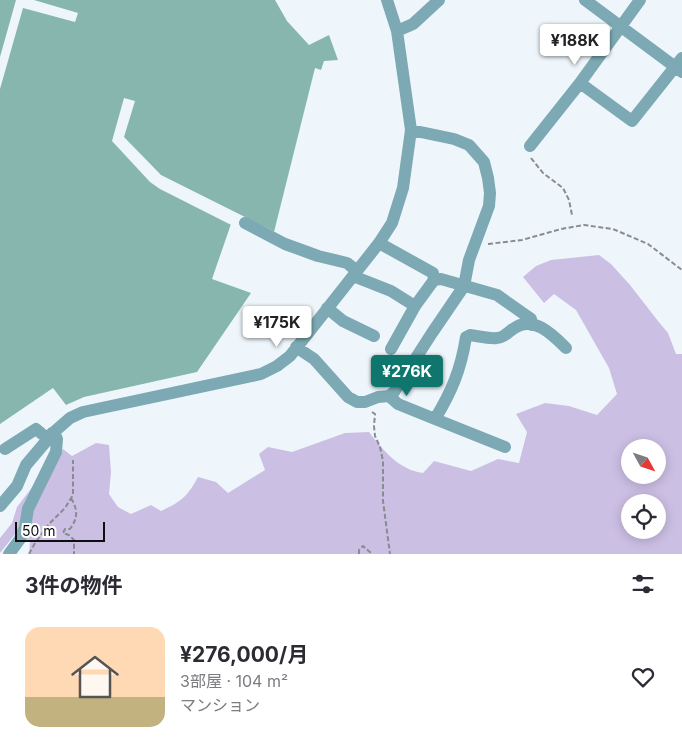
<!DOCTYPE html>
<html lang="ja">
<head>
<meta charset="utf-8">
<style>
	body { margin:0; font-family:Inter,"Noto Sans JP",sans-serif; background:#f7f7f7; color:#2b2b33; height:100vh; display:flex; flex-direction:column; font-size:19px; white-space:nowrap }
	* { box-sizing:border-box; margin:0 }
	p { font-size:16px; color:#7c7c81 }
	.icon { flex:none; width:28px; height:28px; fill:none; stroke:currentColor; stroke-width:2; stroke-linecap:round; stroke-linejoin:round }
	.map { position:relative; height:554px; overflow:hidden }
	.details { display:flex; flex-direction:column; background:#fff; flex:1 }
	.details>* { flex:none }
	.needle { width:32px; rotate:130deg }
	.tools { position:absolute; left:621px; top:439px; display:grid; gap:10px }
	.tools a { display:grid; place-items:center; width:45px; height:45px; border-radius:50%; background:#fff; box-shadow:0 2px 12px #0003; font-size:25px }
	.scale { position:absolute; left:15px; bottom:12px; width:90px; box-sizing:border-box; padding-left:5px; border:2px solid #0c0e10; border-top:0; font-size:14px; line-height:18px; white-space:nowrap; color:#0c0e10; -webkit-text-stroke:4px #fff; paint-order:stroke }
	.price { position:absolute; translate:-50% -42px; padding:0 11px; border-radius:5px; background:#fff; color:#222; font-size:16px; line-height:32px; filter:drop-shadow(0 1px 2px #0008) }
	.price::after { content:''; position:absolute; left:50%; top:30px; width:15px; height:11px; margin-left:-8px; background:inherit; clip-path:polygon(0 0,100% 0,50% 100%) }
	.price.on { background:#0f766e; color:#fff }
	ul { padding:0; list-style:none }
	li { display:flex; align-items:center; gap:15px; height:125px; padding:0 25px }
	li+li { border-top:1px solid #e1e1e2 }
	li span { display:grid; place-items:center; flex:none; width:140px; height:100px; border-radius:15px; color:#555 }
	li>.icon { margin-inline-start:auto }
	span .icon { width:60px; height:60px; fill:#fffc; stroke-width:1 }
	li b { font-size:21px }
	h2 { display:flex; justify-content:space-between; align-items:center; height:60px; padding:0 25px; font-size:21px }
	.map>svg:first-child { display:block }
	.forest { fill:#ccbfe4; fill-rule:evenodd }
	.water { fill:#87b6ae }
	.pier { fill:#eef6fc }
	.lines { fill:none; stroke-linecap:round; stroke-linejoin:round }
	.path { stroke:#878c90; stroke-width:2; stroke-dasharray:5 2.5; stroke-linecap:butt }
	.minor { stroke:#7ca9b3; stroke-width:12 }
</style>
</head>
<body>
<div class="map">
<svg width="682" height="554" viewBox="0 0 682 554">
	<rect width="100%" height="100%" fill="#eef6fc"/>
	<path class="forest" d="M599 255 611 264 630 285 658 321 668 333 676 354H682V554H29L30 542 16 533 0 553V538L12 523 17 507 40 477 57 462 63 449 72 456 96 443 109 445 111 472 109 494 118 507 131 514 151 505 161 511C182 501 187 497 198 477L216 482 228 493 265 470 259 454 268 447 292 452 345 433 369 432C383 450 399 470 423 473L434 461 471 471 498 459 519 463 527 432 516 414 545 403 569 406 597 415 617 394 609 368 576 310 554 294 544 303 523 277 536 266 551 260ZM630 448H658V475H630ZM630 502H658V530H630Z"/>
	<path class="water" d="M0 0H275L287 21 309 45 329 35 338 60 324 61 321 70 315 68 274 232 231 224 212 279 251 293 197 372 84 397 66 405 53 388 0 424Z"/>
	<path class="pier" d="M16 0H34L78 13 75 22 23 8 0 89V57Z
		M124 98 135 101 124 137 161 175 275 232 271 245 160 189 150 182 112 141Z"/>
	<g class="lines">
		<path class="path" d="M531 158 543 173 563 188 569 200 572 215
			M488 244 522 240 561 229 584 225 613 229 648 244 682 270
			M372 412 375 414 374 426 375 436 380 447 383 461V501L390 554
			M71 498C78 510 78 518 70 529H65L63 533 69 535 74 540V554
			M29 554 35 543 49 524 65 508 73 495V460
			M359 554V550L363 546 372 554"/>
		<path class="minor" d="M585 0 682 72
			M397 31 413 24 439 0
			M580 83 632 121 682 58
			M530 146 580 83 640 0
			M245 223 285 244 318 256 347 263 357 271
			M379 243 433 273 434 280
			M353 276 391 291 415 306
			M327 308 343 321 374 336
			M296 347 314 359 348 397 357 402H365L378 397 389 396 394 392 432 333 464 286 469 260 489 206 490 193 488 178 484 162 469 145 454 139 411 130
			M391 349 415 306 434 280 441 279 497 295 531 319 532 325
			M389 396 398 404 435 419C452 391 461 369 466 337L470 335C478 336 488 339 497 338 504 338 508 332 513 329 533 314 553 335 566 348
			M435 419 505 447
			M5 449 36 429 48 439 52 433
			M0 506 17 486 26 465 48 439
			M9 554 20 539 25 527 28 509 56 452 57 439 54 432 70 418 83 412 261 374 277 366 290 356 379 243 392 223 403 188 411 130 397 31 387 0"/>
	</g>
</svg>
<div class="tools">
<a><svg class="needle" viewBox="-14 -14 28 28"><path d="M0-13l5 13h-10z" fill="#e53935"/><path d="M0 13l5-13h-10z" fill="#7c7c81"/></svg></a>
<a><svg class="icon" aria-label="locate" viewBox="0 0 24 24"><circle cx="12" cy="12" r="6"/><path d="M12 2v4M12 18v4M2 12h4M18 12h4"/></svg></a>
</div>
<div class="scale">50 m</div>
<b class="price" style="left:575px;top:66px">¥188K</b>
<b class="price" style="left:277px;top:348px">¥175K</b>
<b class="price on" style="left:407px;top:397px">¥276K</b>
</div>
<section class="details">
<h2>3件の物件<svg class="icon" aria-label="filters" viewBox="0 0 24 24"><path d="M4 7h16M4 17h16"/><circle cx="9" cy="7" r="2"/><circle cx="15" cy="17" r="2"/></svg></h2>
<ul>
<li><span style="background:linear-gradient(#ffd9b3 70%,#c2b280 0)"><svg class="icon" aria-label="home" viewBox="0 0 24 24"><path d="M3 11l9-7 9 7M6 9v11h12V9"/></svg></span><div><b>¥276,000/月</b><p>3部屋 · 104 m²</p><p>マンション</p></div><svg class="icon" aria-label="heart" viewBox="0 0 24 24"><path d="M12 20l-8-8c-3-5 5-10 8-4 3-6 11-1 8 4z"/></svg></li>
</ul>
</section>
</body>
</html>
